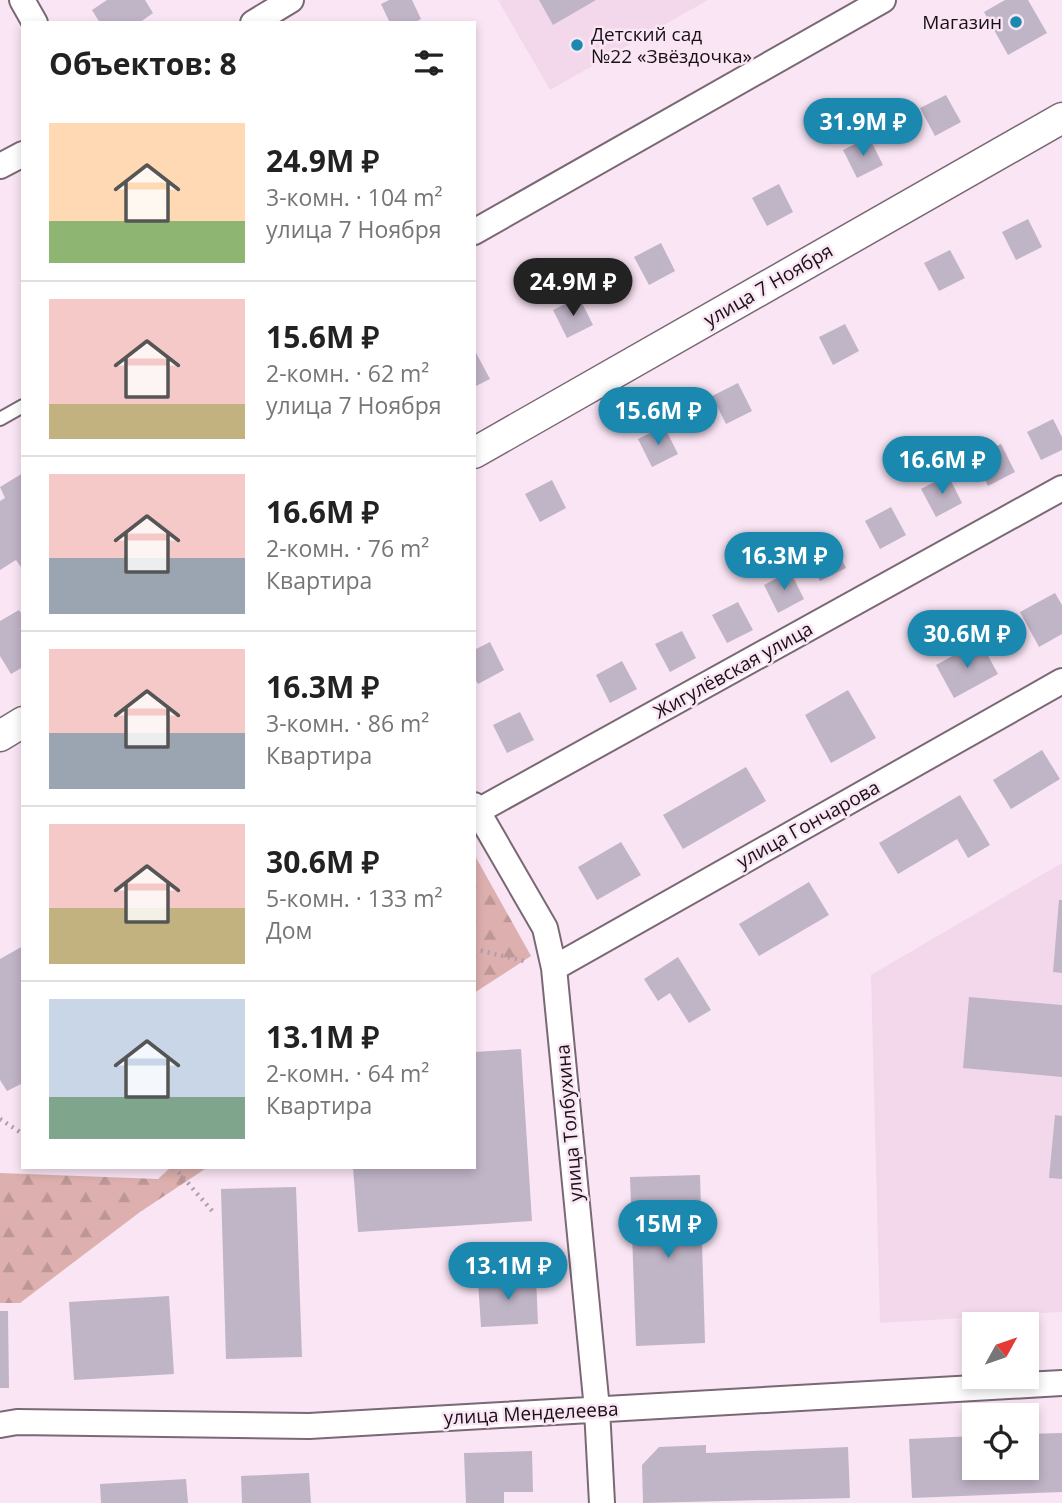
<!DOCTYPE html>
<html lang="ru">
<head>
<meta charset="utf-8">
<style>
	body { margin:0; font-family:"Open Sans",sans-serif; background:#f2f2f2; color:#222; height:100vh; display:flex; flex-direction:column; font-size:26px; white-space:nowrap }
	* { box-sizing:border-box; margin:0 }
	p { font-size:23px; color:#767676 }
	.icon { flex:none; width:38px; height:38px; fill:none; stroke:currentColor; stroke-width:2; stroke-linecap:round; stroke-linejoin:round }
	.map { position:relative; flex:1; overflow:hidden }
	.drawer { position:absolute; left:21px; top:21px; width:455px; height:1148px; display:flex; flex-direction:column; background:#fff; border-radius:0px; box-shadow:0 4px 10px #0003 }
	.drawer>* { flex:none }
	.needle { width:46px; rotate:50deg }
	.fabs { position:absolute; left:962px; top:1312px; display:grid; gap:14px }
	.fabs a { display:grid; place-items:center; width:77px; height:77px; border-radius:0px; background:#fff; box-shadow:0 4px 10px #0003; font-size:35px }
	.price { position:absolute; translate:-50% -60px; padding:0 16px; border-radius:24px; background:#1a88af; color:#fff; font-size:23px; line-height:46px; filter:drop-shadow(0 2px 4px #0008) }
	.price::after { content:''; position:absolute; left:50%; top:42px; width:21px; height:16px; margin-left:-10px; background:inherit; clip-path:polygon(0 0,100% 0,50% 100%) }
	.price.current { background:#222; color:#fff }
	ul { padding:0; list-style:none }
	li { display:flex; align-items:center; gap:21px; height:175px; padding:0 28px }
	li+li { border-top:2px solid #e0e0e0 }
	li span { display:grid; place-items:center; flex:none; width:196px; height:140px; border-radius:0px; color:#555 }
	li>.icon { margin-inline-start:auto }
	span .icon { width:84px; height:84px; fill:#fffc; stroke-width:1 }
	li b { font-size:30px }
	h2 { display:flex; justify-content:space-between; align-items:center; height:84px; padding:0 28px; font-size:30px }
	.map>svg:first-child { display:block }
	.built { fill:#f3d8eb }
	.forest { fill:url(#forest-firs) }
	.building { fill:#c0b4c7 }
	.lines { fill:none; stroke-linecap:round; stroke-linejoin:round }
	.service-casing { stroke:#7a6875; stroke-width:16 }
	.minor-casing { stroke:#7a6875; stroke-width:28 }
	.tertiary-casing { stroke:#7a6875; stroke-width:33 }
	.path { stroke:#af9eaa; stroke-width:4.5; stroke-dasharray:2 5; stroke-linecap:butt }
	.service { stroke:#fff; stroke-width:12 }
	.minor { stroke:#fff; stroke-width:24 }
	.tertiary { stroke:#fff; stroke-width:30 }
	.poi-dot { fill:#1a88af; stroke:#fae5f4; stroke-width:2.5 }
	.labels { text-anchor:middle; stroke-width:5; stroke-linejoin:round; paint-order:stroke }
	.poi-label { font-size:19px; fill:#181116; stroke:#fae5f4; text-anchor:end }
	.street-label { font-size:19px; fill:#181116; stroke:#fae5f4 }
</style>
</head>
<body>
<div class="map">
<svg width="1062" height="1503" viewBox="0 0 1062 1503">
	<defs>
		<pattern id="forest-firs" width="22" height="20" patternUnits="userSpaceOnUse" patternTransform="scale(1.75)"><rect width="22" height="20" fill="#ddb0af"/><path d="M5 1l3.5 6h-7zM16 11l3.5 6h-7z" fill="#bd9696"/></pattern>
	</defs>
	<rect width="100%" height="100%" fill="#fae5f4"/>
	<path class="built" d="M498 0H708L550 90Z
		M1062 863V1312L880 1323 871 975Z"/>
	<path class="forest" d="M474 854 531 956 474 993Z
		M171 1167H208L140 1212 20 1303H0V1173L158 1179Z"/>
	<path class="building" d="M107 0H145L153 13 139 23H100L92 10Z
		M389 0H412L421 19 414 23H390L381 4Z
		M539 0H596L553 25Z
		M1005 0H1028L1047 33 1008 55 984 12Z
		M946 95 961 122 935 136 920 108Z
		M869 137 883 165 857 178 843 150Z
		M779 184 793 212 767 226 752 198Z
		M1028 219 1042 247 1016 260 1002 232Z
		M661 243 675 271 649 285 634 257Z
		M950 250 965 278 939 291 924 263Z
		M579 297 593 325 567 338 553 310Z
		M845 324 859 351 833 365 819 337Z
		M474 349 490 379 474 387Z
		M738 383 752 411 726 424 712 396Z
		M1053 419 1062 437V450L1041 460 1027 432Z
		M664 426 678 454 652 467 638 439Z
		M1001 444 1015 472 988 486 974 457Z
		M23 473V570L16 560 0 570V501L5 498 0 487Z
		M948 475 962 503 936 517 921 489Z
		M552 480 566 508 540 522 525 494Z
		M891 507 906 535 880 549 865 521Z
		M832 540 846 568 820 581 806 553Z
		M790 571 804 599 778 613 764 585Z
		M1055 593 1062 605V634L1039 647 1020 612Z
		M738 602 753 630 727 643 712 615Z
		M19 610 23 616V667L11 674 0 656V621Z
		M682 631 696 658 670 672 655 644Z
		M980 641 998 674 954 698 936 665Z
		M490 642 504 670 478 684 474 677V650Z
		M622 661 637 689 610 703 596 675Z
		M848 690 876 738 831 763 805 715Z
		M520 712 534 740 507 753 493 725Z
		M1042 750 1060 779 1011 809 993 780Z
		M746 767 766 801 683 849 663 815Z
		M960 795 990 845 968 858 957 839 898 874 879 843Z
		M621 842 641 875 597 900 578 867Z
		M809 882 829 915 759 956 739 924Z
		M1059 900H1062V973L1053 972Z
		M23 946V1083L7 1091 0 1080V959Z
		M678 957 711 1010 689 1023 670 993 658 1001 644 979Z
		M969 997 1062 1005V1077L963 1068Z
		M521 1049 532 1221 358 1232 353 1167H474V1052Z
		M1055 1115 1062 1116V1179L1049 1178Z
		M700 1175 705 1343 636 1346 630 1177Z
		M296 1187 302 1357 226 1359 221 1189Z
		M536 1277 538 1324 481 1327 478 1281Z
		M169 1296 174 1374 74 1380 69 1302Z
		M0 1311H8L9 1388H0Z
		M1062 1433V1492L912 1498 909 1439 975 1436V1468H1027V1434Z
		M706 1445V1453L848 1447 850 1498 643 1503 642 1465 659 1447Z
		M532 1451 533 1492H504V1503H466L464 1453Z
		M309 1473 311 1503H242L241 1476Z
		M186 1479 188 1503H101L100 1484Z"/>
	<g class="lines">
		<defs>
			<path id="service" d="M0 419 23 406"/>
			<path id="minor" d="M22 0 35 23
				M253 23 291 0
				M0 166 23 154
				M474 232 883 0
				M474 805 545 928 554 968 597 1409 602 1503
				M478 811 1062 488
				M554 968 1062 681
				M0 1425 17 1422 309 1426 1062 1383"/>
			<path id="tertiary" d="M474 453 1062 118
				M0 736 23 722"/>
		</defs>
		<use href="#service" class="service-casing"/>
		<use href="#minor" class="minor-casing"/>
		<use href="#tertiary" class="tertiary-casing"/>
		<path class="path" d="M474 949 528 962
			M0 1119 23 1134
			M174 1167 214 1213"/>
		<use href="#service" class="service"/>
		<use href="#minor" class="minor"/>
		<use href="#tertiary" class="tertiary"/>
	</g>
	<g class="poi-dot">
		<circle cx="1016" cy="22" r="7"/>
		<circle cx="577" cy="45" r="7"/>
	</g>
	<g class="labels">
		<g class="poi-label">
			<text x="1002" y="29">Магазин</text>
			<text x="591" y="41" text-anchor="start">Детский сад<tspan x="591" dy="22">№22 «Звёздочка»</tspan></text>
		</g>
		<g class="street-label">
			<text transform="translate(768 285) rotate(-30)" y="7">улица 7 Ноября</text>
			<text transform="translate(733 670) rotate(-29)" y="7">Жигулёвская улица</text>
			<text transform="translate(808 824) rotate(-29)" y="7">улица Гончарова</text>
			<text transform="translate(569 1123) rotate(-95)" y="7">улица Толбухина</text>
			<text transform="translate(531 1413) rotate(-3)" y="7">улица Менделеева</text>
		</g>
	</g>
</svg>
<div class="fabs">
<a><svg class="needle" viewBox="-14 -14 28 28"><path d="M0-13l5 13h-10z" fill="#e53935"/><path d="M0 13l5-13h-10z" fill="#767676"/></svg></a>
<a><svg class="icon" aria-label="locate" viewBox="0 0 24 24"><circle cx="12" cy="12" r="6"/><path d="M12 2v4M12 18v4M2 12h4M18 12h4"/></svg></a>
</div>
<b class="price" style="left:863px;top:158px">31.9M ₽</b>
<b class="price current" style="left:573px;top:318px">24.9M ₽</b>
<b class="price" style="left:658px;top:447px">15.6M ₽</b>
<b class="price" style="left:942px;top:496px">16.6M ₽</b>
<b class="price" style="left:784px;top:592px">16.3M ₽</b>
<b class="price" style="left:967px;top:670px">30.6M ₽</b>
<b class="price" style="left:668px;top:1260px">15M ₽</b>
<b class="price" style="left:508px;top:1302px">13.1M ₽</b>
<section class="drawer">
<h2>Объектов: 8<svg class="icon" aria-label="filters" viewBox="0 0 24 24"><path d="M4 7h16M4 17h16"/><circle cx="9" cy="7" r="2"/><circle cx="15" cy="17" r="2"/></svg></h2>
<ul>
<li><span style="background:linear-gradient(#ffd9b3 70%,#8fb573 0)"><svg class="icon" aria-label="home" viewBox="0 0 24 24"><path d="M3 11l9-7 9 7M6 9v11h12V9"/></svg></span><div><b>24.9M ₽</b><p>3-комн. · 104 m²</p><p>улица 7 Ноября</p></div></li>
<li><span style="background:linear-gradient(#f6c9c9 75%,#c2b280 0)"><svg class="icon" aria-label="home" viewBox="0 0 24 24"><path d="M3 11l9-7 9 7M6 9v11h12V9"/></svg></span><div><b>15.6M ₽</b><p>2-комн. · 62 m²</p><p>улица 7 Ноября</p></div></li>
<li><span style="background:linear-gradient(#f6c9c9 60%,#9aa5b1 0)"><svg class="icon" aria-label="home" viewBox="0 0 24 24"><path d="M3 11l9-7 9 7M6 9v11h12V9"/></svg></span><div><b>16.6M ₽</b><p>2-комн. · 76 m²</p><p>Квартира</p></div></li>
<li><span style="background:linear-gradient(#f6c9c9 60%,#9aa5b1 0)"><svg class="icon" aria-label="home" viewBox="0 0 24 24"><path d="M3 11l9-7 9 7M6 9v11h12V9"/></svg></span><div><b>16.3M ₽</b><p>3-комн. · 86 m²</p><p>Квартира</p></div></li>
<li><span style="background:linear-gradient(#f6c9c9 60%,#c2b280 0)"><svg class="icon" aria-label="home" viewBox="0 0 24 24"><path d="M3 11l9-7 9 7M6 9v11h12V9"/></svg></span><div><b>30.6M ₽</b><p>5-комн. · 133 m²</p><p>Дом</p></div></li>
<li><span style="background:linear-gradient(#c9d6e8 70%,#7fa58c 0)"><svg class="icon" aria-label="home" viewBox="0 0 24 24"><path d="M3 11l9-7 9 7M6 9v11h12V9"/></svg></span><div><b>13.1M ₽</b><p>2-комн. · 64 m²</p><p>Квартира</p></div></li>
</ul>
</section>
</div>
</body>
</html>
